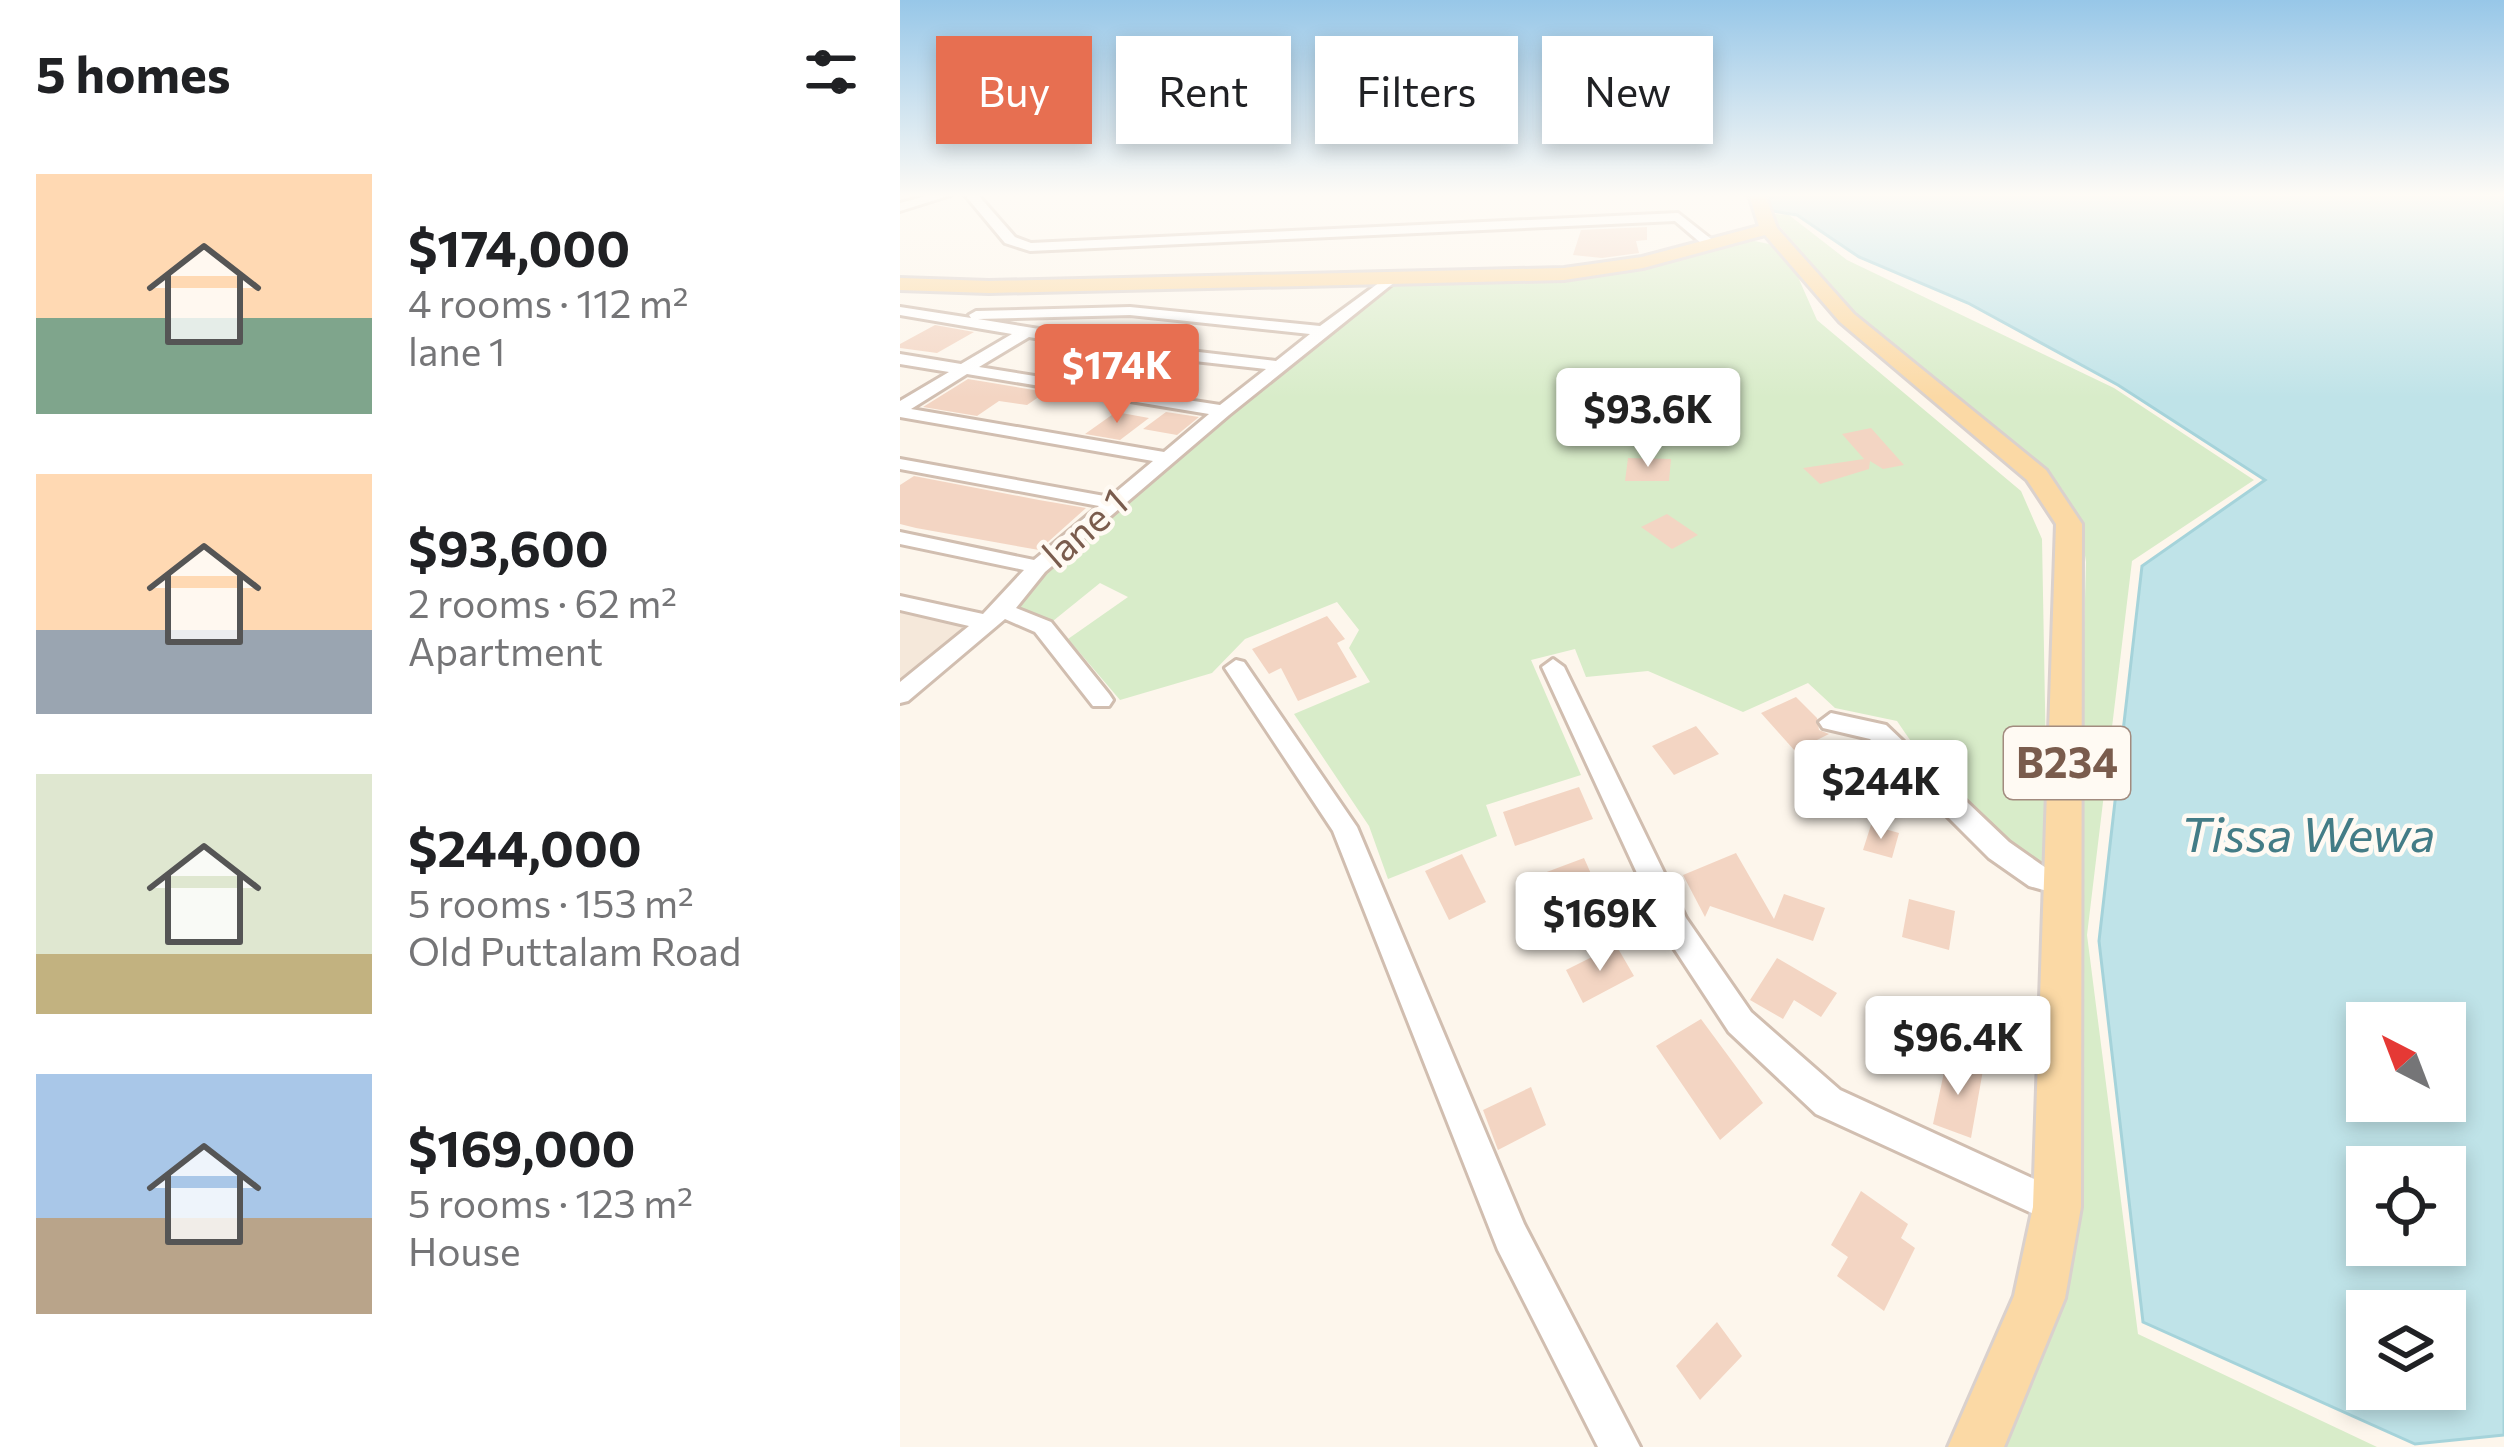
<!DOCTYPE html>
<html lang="en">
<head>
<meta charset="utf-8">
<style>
	body { margin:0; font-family:Commissioner,sans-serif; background:#f2f2f2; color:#202124; height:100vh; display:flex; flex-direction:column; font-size:45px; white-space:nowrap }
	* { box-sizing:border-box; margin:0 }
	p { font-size:39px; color:#757577 }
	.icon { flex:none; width:66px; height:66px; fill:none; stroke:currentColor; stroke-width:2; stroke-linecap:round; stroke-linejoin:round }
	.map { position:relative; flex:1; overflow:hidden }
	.details { display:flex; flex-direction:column; background:#fff; width:900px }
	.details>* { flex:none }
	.banner { position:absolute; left:36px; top:36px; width:1140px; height:108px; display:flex; gap:24px }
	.needle { width:78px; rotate:318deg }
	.fabs { position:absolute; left:1446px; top:1002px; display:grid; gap:24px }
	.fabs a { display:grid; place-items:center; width:120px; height:120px; border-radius:0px; background:#fff; box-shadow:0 6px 18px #0003; font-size:60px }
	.price { position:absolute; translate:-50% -102px; padding:0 27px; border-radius:12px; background:#fff; color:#222; font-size:39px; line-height:78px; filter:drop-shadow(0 3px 6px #0008) }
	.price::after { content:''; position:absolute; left:50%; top:72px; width:36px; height:27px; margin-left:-18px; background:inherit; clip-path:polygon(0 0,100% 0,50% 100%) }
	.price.on { background:#e76f51; color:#fff }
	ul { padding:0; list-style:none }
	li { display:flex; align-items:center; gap:36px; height:300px; padding:0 36px }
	li span { display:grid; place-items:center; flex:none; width:336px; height:240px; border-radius:0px; color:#555 }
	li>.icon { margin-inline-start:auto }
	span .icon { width:144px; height:144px; fill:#fffc; stroke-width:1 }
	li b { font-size:51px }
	h2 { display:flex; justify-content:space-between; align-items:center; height:144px; padding:0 36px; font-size:51px }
	.tag { padding:0 42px; border-radius:0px; background:#fff; box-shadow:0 6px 18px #0003; font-size:42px; line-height:108px }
	.tag.on { background:#e76f51; color:#fff }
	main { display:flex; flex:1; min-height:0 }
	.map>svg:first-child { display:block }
	.residential { fill:#f5e8da }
	.green { fill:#d8ecc9 }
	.water { fill:#bfe3e8; stroke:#a5d3da; stroke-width:3; fill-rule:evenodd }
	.building { fill:#f3d5c3 }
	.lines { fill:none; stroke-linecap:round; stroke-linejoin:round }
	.minor-casing { stroke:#d1beb0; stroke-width:6 }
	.major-casing { stroke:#dad1cd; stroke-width:6 }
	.minor { fill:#fff; fill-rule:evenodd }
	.major { fill:#fbd9a5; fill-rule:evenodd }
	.labels { text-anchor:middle; stroke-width:9; stroke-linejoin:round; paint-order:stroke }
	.far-street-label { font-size:39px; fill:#7a5c4d; stroke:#fffaf3 }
	.shield { fill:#fffaf3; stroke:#a28b7f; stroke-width:3 }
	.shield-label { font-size:42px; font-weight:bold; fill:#7a5c4d }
	.water-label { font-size:48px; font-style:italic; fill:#437c86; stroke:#fffaf3 }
</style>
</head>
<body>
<main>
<section class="details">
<h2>5 homes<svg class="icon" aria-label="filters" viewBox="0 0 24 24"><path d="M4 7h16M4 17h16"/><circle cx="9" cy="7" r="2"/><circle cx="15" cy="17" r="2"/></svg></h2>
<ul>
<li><span style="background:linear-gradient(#ffd9b3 60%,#7fa58c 0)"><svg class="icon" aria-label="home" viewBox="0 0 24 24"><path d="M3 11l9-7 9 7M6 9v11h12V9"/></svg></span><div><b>$174,000</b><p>4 rooms · 112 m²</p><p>lane 1</p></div></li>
<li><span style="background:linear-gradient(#ffd9b3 65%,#9aa5b1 0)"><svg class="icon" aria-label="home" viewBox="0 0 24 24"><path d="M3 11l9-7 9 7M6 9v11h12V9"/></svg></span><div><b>$93,600</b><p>2 rooms · 62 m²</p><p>Apartment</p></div></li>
<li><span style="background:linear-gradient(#dfe7d0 75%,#c2b280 0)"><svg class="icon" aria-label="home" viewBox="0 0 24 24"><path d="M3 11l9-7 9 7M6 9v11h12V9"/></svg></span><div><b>$244,000</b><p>5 rooms · 153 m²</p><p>Old Puttalam Road</p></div></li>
<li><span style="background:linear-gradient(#a9c7e8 60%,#b9a48a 0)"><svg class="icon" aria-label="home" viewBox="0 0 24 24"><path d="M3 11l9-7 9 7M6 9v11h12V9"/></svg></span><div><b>$169,000</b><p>5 rooms · 123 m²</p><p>House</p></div></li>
</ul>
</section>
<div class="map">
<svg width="1604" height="1447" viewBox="0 0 1604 1447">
	<rect width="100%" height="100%" fill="#fdf6ec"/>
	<path class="residential" d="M0 603 86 622 0 695Z"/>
	<path class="green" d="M869 214 889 215 947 260 1214 388 1354 480 1232 561 1187 935 1238 1334 1477 1447H1098L1132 1369 1177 892 1186 562 1180 522 1162 489 981 344Z
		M850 240 869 244 881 257 898 277 917 320 1121 491 1142 539 1148 871C1083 843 1036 778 997 721L935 708 908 683 843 712 748 671 686 677 675 649 631 660 681 775 586 805 597 836 488 879 469 826 394 714 470 682 449 648 459 630 437 602 345 639 312 673 220 700 168 639 228 597 200 583 153 621 107 604 489 283 734 269Z"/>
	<path class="water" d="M878 195H1604V1435L1515 1444 1243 1322 1199 941 1242 566 1365 480 1218 385 1068 303 959 257 897 215 872 211 868 198ZM1467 1023H1545V1101H1467ZM1467 1167H1545V1245H1467ZM1467 1311H1545V1389H1467Z"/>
	<path class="building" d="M747 227V240L736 241 739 253 702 258 673 255 681 230Z
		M35 325 74 332 37 353 0 348V344Z
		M68 379 146 392 127 405 99 401 77 416 23 407Z
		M216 412 249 418 220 440 185 434Z
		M266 412 299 417 277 435 243 429Z
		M971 428 1004 465 983 469 970 461 969 469 920 484 903 468 964 459 942 434Z
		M728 458 771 459 769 481H725Z
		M14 476 139 500 186 508 139 550 16 528 0 524V485Z
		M767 514 798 535 772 549 741 527Z
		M427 616 445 639 437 643 457 677 398 701 381 668 369 674 352 649Z
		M896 697 917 718 919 730 929 734 895 751 861 713Z
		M796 726 819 754 774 775 752 746Z
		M956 761 971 784V792L935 805 916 774Z
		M679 787 693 819 615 846 603 812Z
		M971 825 999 833 992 858 963 850Z
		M836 853 874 919 884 894 925 908 913 941 810 906 805 917 783 875Z
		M562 854 586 902 549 920 525 871Z
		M684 858 700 894 650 913 636 876Z
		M1009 899 1055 911 1049 950 1002 937Z
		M716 945 734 976 683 1003 666 970Z
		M877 958 937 993 921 1017 894 1000 883 1019 850 1000Z
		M801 1019 863 1103 820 1140 756 1046Z
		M1047 1058 1083 1070 1071 1138 1033 1124Z
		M631 1087 646 1125 598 1150 583 1110Z
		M961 1191 1008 1224 1001 1238 1015 1248 984 1311 937 1276 948 1257 931 1245Z
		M817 1322 842 1356 800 1400 776 1366Z"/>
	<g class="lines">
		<defs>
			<path id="minor" d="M30 195H51L0 211V203Z
				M65 195H78L115 237 131 243 778 213 820 246 808 249 775 221 130 251 105 243Z
				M491 274 498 278 496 281 329 415 145 572 116 608 151 622 209 694 213 700 209 706H193L135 632 105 619 8 701 0 703V682L69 626 0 610V596L83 614 124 570 0 544V532L134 560 199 506 0 469V459L210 497 253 461 0 417V401L49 372 0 364V354L61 364 112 334 0 315V307L71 318 69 315 76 311 230 307 420 326ZM230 315 410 334 376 361 238 345 78 319ZM129 337 225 353 185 384 79 367ZM241 355 366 369 320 405 202 387ZM67 374 309 414 264 452 11 409Z
				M653 659 664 667 786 918 851 1012 940 1090 1169 1195 1175 1207 1169 1219 1157 1225 1145 1219 916 1114 829 1032 766 936 642 667Z
				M336 660 344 662 457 827 624 1224 740 1447H698L598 1250 433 831 325 668Z
				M931 713 986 725 1109 842 1146 868 1175 876 1179 884 1175 892 1165 896 1129 886 1089 858 970 739 923 728 919 722Z"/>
			<path id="major" d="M849 195H865L877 228 954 314 1146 470 1182 524 1181 1207 1165 1298 1104 1447H1048L1114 1296 1133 1207 1156 524 1127 480 940 322 865 235 743 268 664 280 89 293 0 290V278L89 281 664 268 742 257 859 226Z"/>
		</defs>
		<use href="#minor" class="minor-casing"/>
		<use href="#major" class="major-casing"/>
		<use href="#minor" class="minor"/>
		<use href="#major" class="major"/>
	</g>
	<linearGradient id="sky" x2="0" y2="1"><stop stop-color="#97c7e8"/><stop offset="0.49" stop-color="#fefbf6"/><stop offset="1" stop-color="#fefbf6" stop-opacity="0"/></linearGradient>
	<rect width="1604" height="398" fill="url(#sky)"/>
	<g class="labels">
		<g class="far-street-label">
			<text transform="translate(185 528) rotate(-41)" y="14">lane 1</text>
		</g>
		<rect class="shield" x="1104" y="727" width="126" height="72" rx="9"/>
		<g class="shield-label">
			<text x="1167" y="778">B234</text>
		</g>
		<g class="water-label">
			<text x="1408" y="852">Tissa Wewa</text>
		</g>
	</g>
</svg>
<div class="fabs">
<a><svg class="needle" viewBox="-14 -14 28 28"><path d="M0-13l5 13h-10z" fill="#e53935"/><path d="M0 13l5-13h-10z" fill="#757577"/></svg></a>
<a><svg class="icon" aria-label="locate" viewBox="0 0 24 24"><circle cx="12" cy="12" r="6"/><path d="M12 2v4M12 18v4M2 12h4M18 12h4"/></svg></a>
<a><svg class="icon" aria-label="layers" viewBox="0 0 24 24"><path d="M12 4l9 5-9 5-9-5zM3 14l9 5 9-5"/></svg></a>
</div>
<b class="price on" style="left:217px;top:426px">$174K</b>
<b class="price" style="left:748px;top:470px">$93.6K</b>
<b class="price" style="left:981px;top:842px">$244K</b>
<b class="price" style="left:700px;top:974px">$169K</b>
<b class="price" style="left:1058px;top:1098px">$96.4K</b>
<div class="banner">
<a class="tag on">Buy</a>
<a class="tag">Rent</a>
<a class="tag">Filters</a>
<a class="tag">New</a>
</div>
</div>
</main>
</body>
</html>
